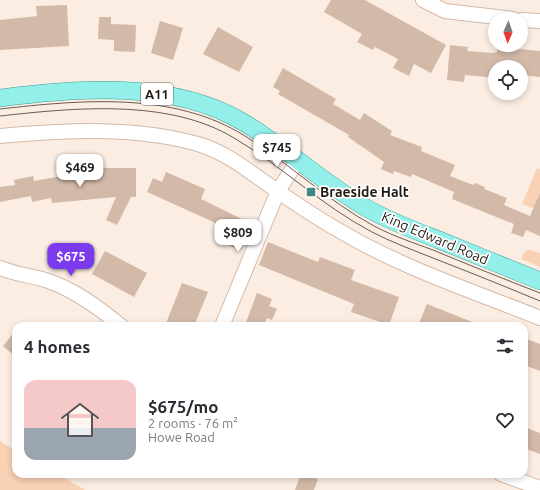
<!DOCTYPE html>
<html lang="en">
<head>
<meta charset="utf-8">
<style>
	body { margin:0; font-family:Ubuntu,sans-serif; background:#f7f7f7; color:#2b2b33; height:100vh; display:flex; flex-direction:column; font-size:15px; white-space:nowrap }
	* { box-sizing:border-box; margin:0 }
	p { font-size:13px; color:#7c7c81 }
	.icon { flex:none; width:22px; height:22px; fill:none; stroke:currentColor; stroke-width:2; stroke-linecap:round; stroke-linejoin:round }
	.map { position:relative; flex:1; overflow:hidden }
	.details { position:absolute; left:12px; top:322px; width:516px; height:156px; display:flex; flex-direction:column; background:#fff; border-radius:12px; box-shadow:0 2px 6px #0003 }
	.details>* { flex:none }
	.needle { width:26px; rotate:182deg }
	.buttons { position:absolute; left:488px; top:12px; display:grid; gap:8px }
	.buttons a { display:grid; place-items:center; width:40px; height:40px; border-radius:50%; background:#fff; box-shadow:0 2px 6px #0003; font-size:20px }
	.price { position:absolute; translate:-50% -34px; padding:0 9px; border-radius:8px; background:#fff; color:#222; font-size:13px; line-height:26px; filter:drop-shadow(0 1px 2px #0008) }
	.price::after { content:''; position:absolute; left:50%; top:24px; width:12px; height:9px; margin-left:-6px; background:inherit; clip-path:polygon(0 0,100% 0,50% 100%) }
	.price.selected { background:#7c3aed; color:#fff }
	ul { padding:0; list-style:none }
	li { display:flex; align-items:center; gap:12px; height:100px; padding:0 12px }
	li+li { border-top:1px solid #e1e1e2 }
	li span { display:grid; place-items:center; flex:none; width:112px; height:80px; border-radius:12px; color:#555 }
	li>.icon { margin-inline-start:auto }
	span .icon { width:48px; height:48px; fill:#fffc; stroke-width:1 }
	li b { font-size:17px }
	h2 { display:flex; justify-content:space-between; align-items:center; height:48px; padding:0 12px; font-size:17px }
	.map>svg:first-child { display:block }
	.green { fill:#f9d1b4 }
	.building { fill:#d2b9a8 }
	.lines { fill:none; stroke-linecap:round; stroke-linejoin:round }
	.minor-casing { stroke:#d3baa9; stroke-width:16 }
	.major-casing { stroke:#3c9e96; stroke-width:18 }
	.minor { stroke:#fff; stroke-width:14 }
	.major { stroke:#92efea; stroke-width:17 }
	.tram { stroke:#675c54; stroke-width:1 }
	.poi-dot { fill:#428984; stroke:#fff; stroke-width:1.5 }
	.labels { text-anchor:middle; stroke-width:3.5; stroke-linejoin:round; paint-order:stroke }
	.shield { fill:#fff; stroke:#655f5a; stroke-width:1 }
	.shield-label { font-size:13px; font-weight:bold; fill:#231a14 }
	.poi-label { font-size:14px; font-weight:bold; fill:#231a14; stroke:#fff; text-anchor:start }
	.street-label { font-size:14px; fill:#231a14; stroke:#fff }
</style>
</head>
<body>
<div class="map">
<svg width="540" height="490" viewBox="0 0 540 490">
	<rect width="100%" height="100%" fill="#fcede2"/>
	<path class="green" d="M537 168 540 169V211L522 204Z
		M527 250H531L540 253V267L522 259 523 254Z
		M0 441 16 451V474H57L85 490H0Z"/>
	<path class="building" d="M331 0H365L446 45 431 73 414 64 409 76 393 68 398 59 375 47 373 50 357 42 362 34 324 12Z
		M67 5 69 46 0 50V20L37 16 36 6Z
		M99 17H111V24L136 25 135 52 114 51V40L98 39Z
		M160 21 183 28 173 60 151 53Z
		M218 27 253 47 239 72 203 54Z
		M450 45 468 47 467 51 493 53 497 52V47L540 51V77L521 75V67H495V78L465 75 464 82 447 80Z
		M283 68 336 99 333 104 360 120 364 113 392 131 390 135 422 147 421 151 455 165 450 176 473 185 475 183 485 187 484 189 507 198 504 205 530 216 540 193V236L526 230 523 237 511 233 514 224 452 199 454 192 412 174 411 177 394 171 393 174 381 169 384 162 348 137 349 135 278 94 280 91 273 87Z
		M99 168H136V197H131L117 225 106 220 116 197 52 203 51 198 32 202 31 196 0 202V187L15 185 14 180 33 176 34 181 62 176V173Z
		M166 172 205 189 201 199 250 223 241 242 239 241 235 248 225 243 226 240 219 237 221 232 218 230 220 225 147 192 153 178 162 182Z
		M268 242 318 262 320 257 355 270 351 280 399 297 389 325 351 312 354 304 259 265Z
		M105 251 147 273 134 297 92 274Z
		M182 283 208 292 194 326H165Z
		M257 293 272 299 269 306 277 309 272 320 267 318 263 326H256L246 322Z
		M427 304 480 325V326H418Z
		M16 330V357L3 346Z
		M524 338 540 344V371L524 365Z
		M524 427 540 433V454L524 448Z
		M301 474 318 479 314 490H295Z"/>
	<g class="lines">
		<defs>
			<path id="minor" d="M423 0 445 11 513 19
				M521 20 540 21
				M0 136C67 130 137 126 201 145 226 153 246 169 266 183 290 200 315 217 340 231 402 268 473 291 540 318
				M0 268C15 274 27 275 42 279 71 287 98 307 121 326
				M222 326 278 191 298 160
				M501 474 540 488"/>
			<path id="major" d="M0 98C78 88 172 80 243 122 287 148 325 185 370 210 392 222 416 231 439 240 473 254 506 267 540 281"/>
		</defs>
		<use href="#minor" class="minor-casing"/>
		<use href="#major" class="major-casing"/>
		<use href="#minor" class="minor"/>
		<use href="#major" class="major"/>
		<path class="tram" d="M0 109C81 100 173 91 245 136 290 164 328 201 374 226 393 236 414 243 433 250 469 265 504 279 540 293
			M0 116C73 108 168 98 234 138 282 166 322 206 372 232 391 242 413 250 433 258 469 272 504 286 540 301"/>
	</g>
	<rect class="poi-dot" x="306" y="187" width="10" height="10" rx="2"/>
	<g class="labels">
		<rect class="shield" x="141" y="83" width="32" height="22" rx="3"/>
		<g class="shield-label">
			<text x="157" y="99">A11</text>
		</g>
		<g class="poi-label">
			<text x="320" y="197">Braeside Halt</text>
		</g>
		<g class="street-label">
			<text transform="translate(435 238) rotate(23)" y="5">King Edward Road</text>
		</g>
	</g>
</svg>
<div class="buttons">
<a><svg class="needle" viewBox="-14 -14 28 28"><path d="M0-13l5 13h-10z" fill="#e53935"/><path d="M0 13l5-13h-10z" fill="#7c7c81"/></svg></a>
<a><svg class="icon" aria-label="locate" viewBox="0 0 24 24"><circle cx="12" cy="12" r="6"/><path d="M12 2v4M12 18v4M2 12h4M18 12h4"/></svg></a>
</div>
<b class="price" style="left:277px;top:168px">$745</b>
<b class="price" style="left:80px;top:188px">$469</b>
<b class="price" style="left:238px;top:253px">$809</b>
<b class="price selected" style="left:71px;top:277px">$675</b>
<section class="details">
<h2>4 homes<svg class="icon" aria-label="filters" viewBox="0 0 24 24"><path d="M4 7h16M4 17h16"/><circle cx="9" cy="7" r="2"/><circle cx="15" cy="17" r="2"/></svg></h2>
<ul>
<li><span style="background:linear-gradient(#f6c9c9 60%,#9aa5b1 0)"><svg class="icon" aria-label="home" viewBox="0 0 24 24"><path d="M3 11l9-7 9 7M6 9v11h12V9"/></svg></span><div><b>$675/mo</b><p>2 rooms · 76 m²</p><p>Howe Road</p></div><svg class="icon" aria-label="heart" viewBox="0 0 24 24"><path d="M12 20l-8-8c-3-5 5-10 8-4 3-6 11-1 8 4z"/></svg></li>
</ul>
</section>
</div>
</body>
</html>
